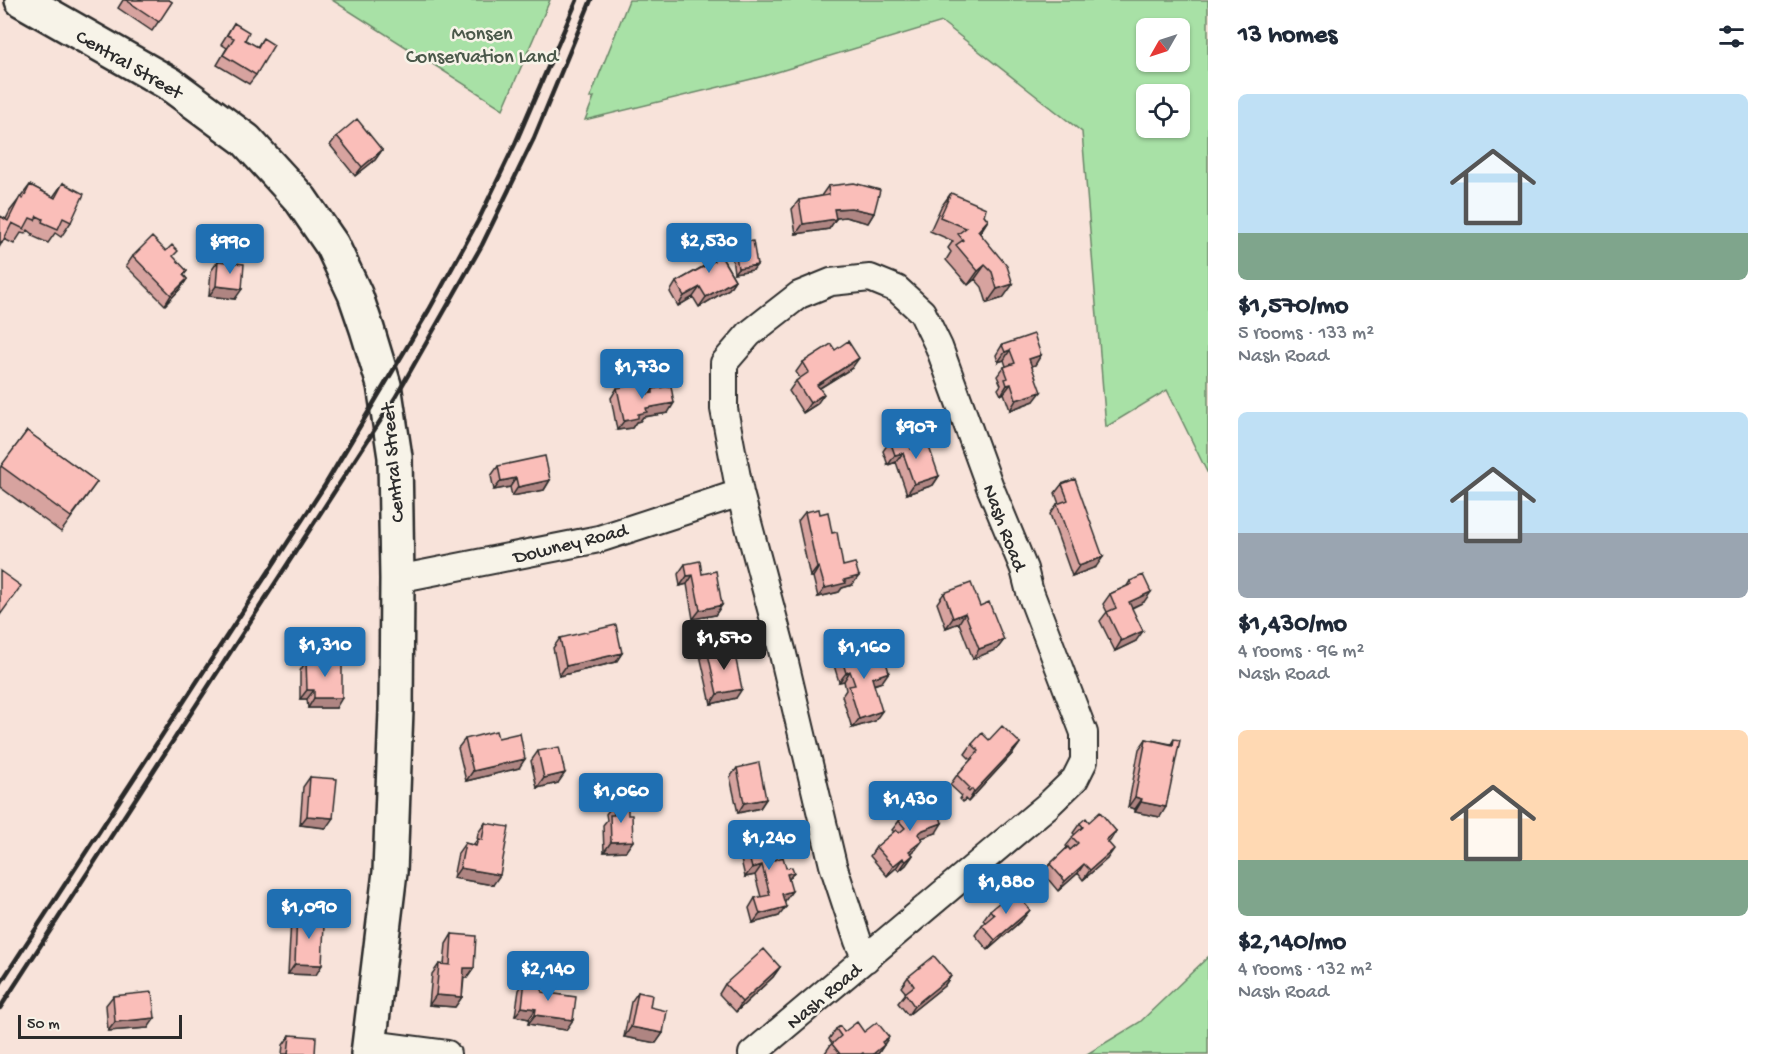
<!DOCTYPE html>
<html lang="en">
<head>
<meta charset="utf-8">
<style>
	body { margin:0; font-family:"Gochi Hand",sans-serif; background:#f6f6f7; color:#1f2937; height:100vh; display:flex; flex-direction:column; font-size:22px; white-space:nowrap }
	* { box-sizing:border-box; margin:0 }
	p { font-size:20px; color:#747a83 }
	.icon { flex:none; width:33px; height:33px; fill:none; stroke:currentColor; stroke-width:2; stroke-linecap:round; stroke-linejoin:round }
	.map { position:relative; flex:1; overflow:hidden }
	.drawer { display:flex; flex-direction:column; background:#fff; width:570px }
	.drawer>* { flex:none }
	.needle { width:39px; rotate:231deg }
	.buttons { position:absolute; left:1136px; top:18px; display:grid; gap:12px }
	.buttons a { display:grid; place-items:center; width:54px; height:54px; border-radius:9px; background:#fff; box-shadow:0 2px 4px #0004; font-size:30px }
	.scale { position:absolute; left:18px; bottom:15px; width:164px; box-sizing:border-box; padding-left:6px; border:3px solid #2b2b2b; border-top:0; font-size:16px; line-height:21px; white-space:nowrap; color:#2b2b2b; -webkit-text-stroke:4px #f7f3e8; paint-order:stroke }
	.price { position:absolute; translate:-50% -51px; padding:0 14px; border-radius:6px; background:#1f6fb2; color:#fff; font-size:20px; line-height:39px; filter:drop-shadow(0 2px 3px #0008) }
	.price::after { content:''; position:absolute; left:50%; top:36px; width:18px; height:14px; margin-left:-9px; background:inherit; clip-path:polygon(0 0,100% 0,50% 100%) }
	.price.current { background:#222; color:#fff }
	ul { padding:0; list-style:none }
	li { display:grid; align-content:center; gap:12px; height:318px; padding:0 30px }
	li span { display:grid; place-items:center; height:186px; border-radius:9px; color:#555 }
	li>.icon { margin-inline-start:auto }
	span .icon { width:108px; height:108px; fill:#fffc; stroke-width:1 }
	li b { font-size:26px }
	h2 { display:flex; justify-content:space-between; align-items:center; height:72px; padding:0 30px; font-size:26px }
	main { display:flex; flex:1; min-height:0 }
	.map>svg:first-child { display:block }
	.green { fill:#a8e1a6; stroke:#6a8668; stroke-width:1.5; fill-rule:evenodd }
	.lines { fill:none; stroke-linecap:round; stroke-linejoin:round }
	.minor-casing { stroke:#2b2b2b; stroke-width:30 }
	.tertiary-casing { stroke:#2b2b2b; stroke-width:38 }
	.minor { stroke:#f7f3e8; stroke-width:26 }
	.tertiary { stroke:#f7f3e8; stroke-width:33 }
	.rail { stroke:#2b2b2b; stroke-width:4.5 }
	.wall { fill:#d7a39f; stroke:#2b2b2b; stroke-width:1.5 }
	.shaded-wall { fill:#af8582; stroke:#2b2b2b; stroke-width:1.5 }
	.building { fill:#fabeb9; stroke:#2b2b2b; stroke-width:1.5 }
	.labels { text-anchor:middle; stroke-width:5; stroke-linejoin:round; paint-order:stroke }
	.park-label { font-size:20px; fill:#4a584a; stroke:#f7f3e8 }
	.street-label { font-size:20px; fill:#2b2b2b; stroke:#f7f3e8 }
</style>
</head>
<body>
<main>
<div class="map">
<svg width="1208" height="1054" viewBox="0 0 1208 1054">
	<rect width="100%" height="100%" fill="#f8e3da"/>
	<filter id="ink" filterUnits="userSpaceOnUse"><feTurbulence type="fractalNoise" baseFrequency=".0167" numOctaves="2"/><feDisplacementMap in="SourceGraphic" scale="12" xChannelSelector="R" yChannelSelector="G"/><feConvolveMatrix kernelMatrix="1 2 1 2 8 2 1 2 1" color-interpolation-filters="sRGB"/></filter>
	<g filter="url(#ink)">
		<path class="green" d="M332 0H550L503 109Z
			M629 0H1208V474L1167 390 1106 427 1082 132 942 22 764 76 585 120 594 97 590 98ZM1179 28V62H1146V28ZM1179 94V128H1146V94Z
			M1208 957V1054H1087L1140 1022Z"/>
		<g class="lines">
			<defs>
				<path id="minor" d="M397 579 599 539 740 493
					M370 1044 447 1054
					M752 1054 1048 805 1075 779 1084 761V733L1029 589 1024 569 990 487 939 347 922 312 897 289 870 278 831 282 799 295 749 334 724 363V409L740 493 782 650 833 865 858 941 866 959"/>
				<path id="tertiary" d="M22 0 170 84 246 140 301 200 332 245 355 294 367 329 384 385 395 457 397 579 396 710 390 872 368 1054"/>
			</defs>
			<use href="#minor" class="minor-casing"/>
			<use href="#tertiary" class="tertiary-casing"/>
			<use href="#minor" class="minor"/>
			<use href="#tertiary" class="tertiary"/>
			<path class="rail" d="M0 984 325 485 429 310 478 221 515 144 577 0
				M0 1008 395 398 482 245 534 138 591 0"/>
		</g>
		<path class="wall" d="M123 0H169L172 2 152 31 118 8Z
			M234 23 245 40 257 47 263 38 256 75 249 84 217 65 227 48 221 44Z
			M337 136 382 150 375 160 355 176 330 145Z
			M63 183 71 222 61 237 55 233 48 243 32 236 33 234 28 230 25 234 21 233 14 244 4 239 0 246V216L6 219 10 211 30 185 53 197Z
			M828 186 874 213 868 223 845 217 836 218 829 229 796 234 792 209 799 200 821 196Z
			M951 193 984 215 988 220 980 233 1003 298 987 303 982 287 975 279 968 285 946 260 951 252 948 248 953 241 930 231 941 207Z
			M734 243 753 270 734 273 731 248Z
			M706 248 724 261 735 280 729 289 699 307 693 297 678 306 670 292 676 282 704 266 700 258Z
			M166 251 187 271 184 275 187 279 180 289 165 305 126 266 133 256Z
			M218 261 235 299 209 296 211 271Z
			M1002 345 1041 355 1035 365 1032 366 1034 401 1010 410 1004 393 1001 395 998 389 1001 385 997 376 1004 367 1006 366 1004 360 998 362 996 355Z
			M835 350 852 368 820 388 817 404 803 413 789 391 796 381 800 378 796 372 803 362Z
			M617 388 647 394H650L653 389 668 413 643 417 640 421 636 422 632 428 617 430 611 398Z
			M27 431 97 482 61 532 0 487V468Z
			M890 441 939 476 933 485 907 494 896 462 888 465 883 451Z
			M498 466 550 480 544 490 512 496 510 487 494 490 491 476Z
			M1062 484 1096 567 1072 576 1050 514 1057 504H1059L1055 493Z
			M805 512 820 514 832 533 843 566 852 585 842 588 839 592 818 597 813 577H810L798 521Z
			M685 564 702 574 722 605 715 615 693 619 687 584 680 586 678 574Z
			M1130 581 1144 602 1132 608 1136 641 1115 651 1100 621 1107 612 1103 604 1110 594 1127 586Z
			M944 593 1004 640 997 649 973 659 959 623 946 628 937 603Z
			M560 638 622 653 616 662 559 676 553 648Z
			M706 645 722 659 736 698 711 704 700 655Z
			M840 653 865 659 882 682 874 685 875 721 852 728 842 696 846 690 844 681 839 682 833 662Z
			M314 658 336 708H308L307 699H300V671L306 661H312Z
			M465 739 519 768 466 781 458 748Z
			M1146 739 1171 744 1174 739 1160 817 1135 812V809L1128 807 1139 749Z
			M989 740 1020 743 1013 753 968 802 965 799 963 802 960 799 962 796 950 785 957 775 971 760 965 754 972 744Z
			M538 751 558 783 537 788 531 761Z
			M737 768 766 799 760 808 738 813 730 777Z
			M310 777 326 828 300 825 303 787Z
			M613 805 626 851 604 852 603 825 607 820 606 814Z
			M899 821 936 833 921 838 916 849 911 853 913 855 906 865 899 871 896 868 887 876 870 856 876 847 894 832 892 830Z
			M1089 822 1116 831 1108 842 1107 859 1083 880 1078 873 1058 891 1043 873 1050 864 1067 848 1066 846 1075 835 1073 833 1080 823Z
			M485 823 493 885 453 878 458 853 465 843 473 845 477 840 478 833Z
			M769 837 775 850 772 851 774 860 786 868 794 872 789 879 785 901 779 916 753 923 749 908 755 898 761 897 755 875 745 877 738 847 744 838Z
			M990 910 1023 919 988 950 975 935 982 925 985 922 983 920Z
			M297 911 312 924 316 975 288 974 291 920Z
			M452 934 474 968 467 978H464L462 997 455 1007 429 1005 432 974 439 964 444 965 446 944Z
			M780 967 773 977 736 1012 719 994 725 984Z
			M951 976 944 986 908 1015 898 1003 906 993 901 987 908 977Z
			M525 980 542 992 566 1030 528 1024 529 1019 515 1016 519 990Z
			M638 992 650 1007 663 1033 656 1043 624 1037 631 1002Z
			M113 996 148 1028 108 1031 106 1005Z
			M836 1029 844 1032H864L884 1045 878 1054H825V1053L832 1043 829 1039Z
			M290 1035 315 1054H282L283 1045Z"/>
		<path class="shaded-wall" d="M382 150 375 160 355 176 362 167Z
			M851 208 874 213 868 223 845 217 828 219 834 209Z
			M836 219 829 229 796 234 803 224Z
			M988 220 978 235V231Z
			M757 265 753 270 734 273 738 268Z
			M985 265 975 279 968 285 978 271Z
			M187 279 180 289 165 305 171 295Z
			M735 280 729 289 699 307 706 297Z
			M1013 284 1003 298 987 303 997 289Z
			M216 286 242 289 235 299 209 296Z
			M700 287 693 297 678 306 684 296Z
			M1010 350 1004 360 998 362 1005 352Z
			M1041 355 1035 365 1023 369 1029 359Z
			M859 358 852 368 810 394 817 385Z
			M1011 384 1004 393 1001 395 1007 385Z
			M1041 392 1034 401 1010 410 1016 400Z
			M824 394 817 404 803 413 810 403Z
			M674 403 668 413 643 417 640 421 636 422 632 428 617 430 624 421 646 408Z
			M903 453 896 462 888 465 895 455Z
			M939 476 933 485 907 494 914 484Z
			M516 478 510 487 494 490 501 481Z
			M550 480 544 490 512 496 518 487Z
			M1103 557 1096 567 1072 576 1079 566Z
			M819 567 813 577H810L817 568Z
			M693 575 687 584 680 586 687 576Z
			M859 576 852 585 842 588 839 592 818 597 825 588 844 580Z
			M1151 592 1144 602 1122 612 1129 602Z
			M722 605 715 615 693 619 700 610Z
			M965 613 959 623 946 628 953 618Z
			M1143 631 1136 641 1115 651 1121 641Z
			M1004 640 997 649 973 659 979 649Z
			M622 653 616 662 559 676 566 666Z
			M850 671 844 681 839 682 846 673Z
			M889 672 882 682 865 687 872 678Z
			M742 689 736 698 711 704 717 694Z
			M307 690H314L307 699H300Z
			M314 698H342L336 708H308Z
			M882 711 875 721 852 728 859 719Z
			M1020 743 1013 753 968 802 974 792Z
			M525 759 519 768 466 781 473 771Z
			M565 773 558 783 537 788 544 778Z
			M1135 797 1142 799 1135 809 1128 807Z
			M766 799 760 808 738 813 744 803Z
			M1141 802 1166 807 1160 817 1135 812Z
			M307 816 333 818 326 828 300 825Z
			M942 823 936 833 916 840 918 834 923 830Z
			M1116 831 1110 841 1099 850 1106 840Z
			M782 840 775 850 763 853 770 843Z
			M923 840 916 849 903 861 909 851Z
			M633 841 626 851 604 852 611 842Z
			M1114 849 1107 859 1083 880 1090 870Z
			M913 855 906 865 899 871 906 861Z
			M903 858 896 868 887 876 893 866Z
			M1084 864 1078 873 1058 891 1065 881Z
			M762 865 755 875 745 877 752 868Z
			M460 868 500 875 493 885 453 878Z
			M794 872 787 882V874Z
			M792 891 785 901 776 904 782 894Z
			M786 907 779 916 753 923 760 914Z
			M1030 910 1023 919 988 950 995 940Z
			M295 964 322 965 316 975 288 974Z
			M780 967 773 977 736 1012 742 1002Z
			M464 968H474L467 978 458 977Z
			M951 976 944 986 908 1015 914 1006Z
			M436 995 462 997 455 1007 429 1005Z
			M522 1007 536 1009 529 1019 515 1016Z
			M535 1015 573 1020 566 1030 528 1024Z
			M155 1018 148 1028 108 1031 115 1022Z
			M631 1027 663 1033 656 1043 624 1037Z
			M889 1037 878 1054H873L882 1042Z"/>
		<path class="building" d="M126 0H169L172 2 159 22Z
			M234 23 249 32 245 40 258 47 263 38 274 45 256 75 223 55 234 38 227 35Z
			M357 119 382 150 362 167 337 136Z
			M63 183 84 194 71 222 63 218 58 229 42 222 43 219 37 216 35 220 30 218 24 229 12 223 2 243 0 242V216L8 221 20 197 23 199 30 185 55 198Z
			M854 183 880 190 874 213 851 208 834 209 836 219 803 224 799 200 829 195 828 186Z
			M951 193 986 208 984 215 988 220 978 231 1007 266 1013 284 997 289 992 272 985 265 978 271 956 245 963 240 958 234 966 228 940 217Z
			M152 237 166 251 172 245 178 251 173 256 187 271 183 275 187 279 171 295 133 256Z
			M720 240 729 254 722 258 735 280 706 297 700 287 684 296 676 282 714 261 706 248Z
			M753 241 757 265 738 268 734 243Z
			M218 261 244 264 242 289 216 286Z
			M1034 334 1041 355 1029 359 1041 392 1016 400 1011 384 1007 385 1005 379 1008 378 1004 367 1015 363 1010 350 1005 352 1002 345Z
			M848 341 859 358 817 385 824 394 810 403 796 381 809 372 803 362 831 344 835 350Z
			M645 383 647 394 653 393V389L671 386 674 403 646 408 647 412 638 414V418L624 421 617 388Z
			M27 431 97 482 71 517 1 466Z
			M906 436 911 449 928 444 939 476 914 484 903 453 895 455 890 441Z
			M545 456 550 480 518 487 516 478 501 481 498 466Z
			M1075 479 1103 557 1079 566 1057 504 1068 500 1062 484Z
			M819 509 820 514 828 512 832 533 837 532 843 566 855 563 859 576 844 580 846 583 825 588 819 567 817 568 805 512Z
			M700 561 702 574 716 571 722 605 700 610 693 575 687 576 685 564Z
			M0 571 21 586 0 615Z
			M1143 575 1151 592 1129 602 1143 631 1121 641 1107 612 1116 608 1110 594 1132 584 1130 581Z
			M971 583 980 606 989 602 1004 640 979 649 965 613 953 618 944 593Z
			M616 625 622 653 566 666 560 638Z
			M718 643 722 659 735 655 742 689 717 694 706 645Z
			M861 646 865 659 883 653 889 672 872 678 882 711 859 719 849 686 855 685 850 671 846 673 840 653Z
			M314 658H342V698H314V690H307L306 661H314Z
			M1002 726 1020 743 974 792 972 789 969 792 967 790 969 787 957 775 979 751 972 744 982 733 989 740Z
			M496 731 498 738 520 733 525 759 473 771 465 739Z
			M1146 739 1173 745 1174 739 1180 740 1166 807 1141 802 1142 799 1135 797Z
			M559 747 565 773 544 778 538 751Z
			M759 763 766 799 744 803 737 768Z
			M310 777 337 779 333 818 307 816Z
			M935 799 942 823 923 830 918 834 923 840 909 851 913 855 906 861 903 858 893 866 876 847 896 830 899 833 905 828 899 821 918 804Z
			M628 804V815H632L633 841 611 842 610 815H614L613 805Z
			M1100 812 1116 831 1106 840 1114 849 1090 870 1084 864 1065 881 1050 864 1068 847 1070 850 1078 843 1072 837 1083 827 1080 823 1086 818 1089 822Z
			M485 823 509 827 500 875 460 868 465 843 476 846 478 839 482 840Z
			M768 832 769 837 780 834 782 840 770 843 774 860 783 857 786 868 792 867 794 872 787 874 792 891 782 894 786 907 760 914 755 898 770 895 762 865 752 868 744 838Z
			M1014 891 1030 910 995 940 982 925 994 915 990 910Z
			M297 911H313L312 924 324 925 322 965 295 964Z
			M452 934 476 936 474 968H464L462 997 436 995 439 964 450 965Z
			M764 949 780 967 742 1002 725 984Z
			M934 956 951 976 914 1006 905 993 914 986 908 977Z
			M525 980 543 983 542 992 576 997 573 1020 535 1015 536 1009 522 1007Z
			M152 992 155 1018 115 1022 113 996Z
			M638 992 652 995 650 1007 667 1011 663 1033 631 1027Z
			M857 1022 864 1032 877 1022 889 1037 882 1042 884 1045 873 1054H864L863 1053 861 1054H840L832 1044 841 1036 836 1029 840 1026 844 1032Z
			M290 1035 316 1037 315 1054H288Z"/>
	</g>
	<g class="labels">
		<g class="park-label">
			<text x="482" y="39">Monsen<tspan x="482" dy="23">Conservation Land</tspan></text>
		</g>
		<g class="street-label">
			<text transform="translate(130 63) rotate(30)" y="7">Central Street</text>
			<text transform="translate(391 463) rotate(-95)" y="7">Central Street</text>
			<text transform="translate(1006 527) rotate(69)" y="7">Nash Road</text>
			<text transform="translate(570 542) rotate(-14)" y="7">Downey Road</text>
			<text transform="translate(823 995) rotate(-40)" y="7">Nash Road</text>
		</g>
	</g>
</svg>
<div class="buttons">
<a><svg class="needle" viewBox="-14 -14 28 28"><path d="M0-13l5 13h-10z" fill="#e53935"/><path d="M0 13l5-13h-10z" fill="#747a83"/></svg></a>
<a><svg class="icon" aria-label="locate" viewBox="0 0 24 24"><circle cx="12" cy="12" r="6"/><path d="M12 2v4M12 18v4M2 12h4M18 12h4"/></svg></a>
</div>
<div class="scale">50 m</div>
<b class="price" style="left:709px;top:274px">$2,530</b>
<b class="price" style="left:230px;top:275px">$990</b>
<b class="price" style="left:642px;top:400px">$1,730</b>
<b class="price" style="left:916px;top:460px">$907</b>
<b class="price current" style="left:724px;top:671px">$1,570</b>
<b class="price" style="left:325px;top:678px">$1,310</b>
<b class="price" style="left:864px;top:680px">$1,160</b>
<b class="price" style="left:621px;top:824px">$1,060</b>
<b class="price" style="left:910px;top:832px">$1,430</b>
<b class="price" style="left:769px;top:871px">$1,240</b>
<b class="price" style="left:1006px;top:915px">$1,880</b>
<b class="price" style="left:309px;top:940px">$1,090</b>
<b class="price" style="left:548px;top:1002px">$2,140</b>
</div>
<section class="drawer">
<h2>13 homes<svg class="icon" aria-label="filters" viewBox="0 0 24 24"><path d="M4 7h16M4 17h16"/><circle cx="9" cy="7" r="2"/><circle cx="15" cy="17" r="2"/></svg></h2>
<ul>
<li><span style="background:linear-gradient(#bfe0f5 75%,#7fa58c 0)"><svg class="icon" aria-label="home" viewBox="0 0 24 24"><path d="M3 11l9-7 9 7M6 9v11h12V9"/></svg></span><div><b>$1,570/mo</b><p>5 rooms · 133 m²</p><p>Nash Road</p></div></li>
<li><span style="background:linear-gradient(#bfe0f5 65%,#9aa5b1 0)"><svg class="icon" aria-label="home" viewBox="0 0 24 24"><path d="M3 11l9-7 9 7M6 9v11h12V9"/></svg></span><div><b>$1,430/mo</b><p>4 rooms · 96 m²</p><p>Nash Road</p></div></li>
<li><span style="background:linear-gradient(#ffd9b3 70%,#7fa58c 0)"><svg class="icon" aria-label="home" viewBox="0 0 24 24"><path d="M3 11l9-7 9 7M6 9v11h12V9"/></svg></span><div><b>$2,140/mo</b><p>4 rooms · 132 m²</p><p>Nash Road</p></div></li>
</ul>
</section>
</main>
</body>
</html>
